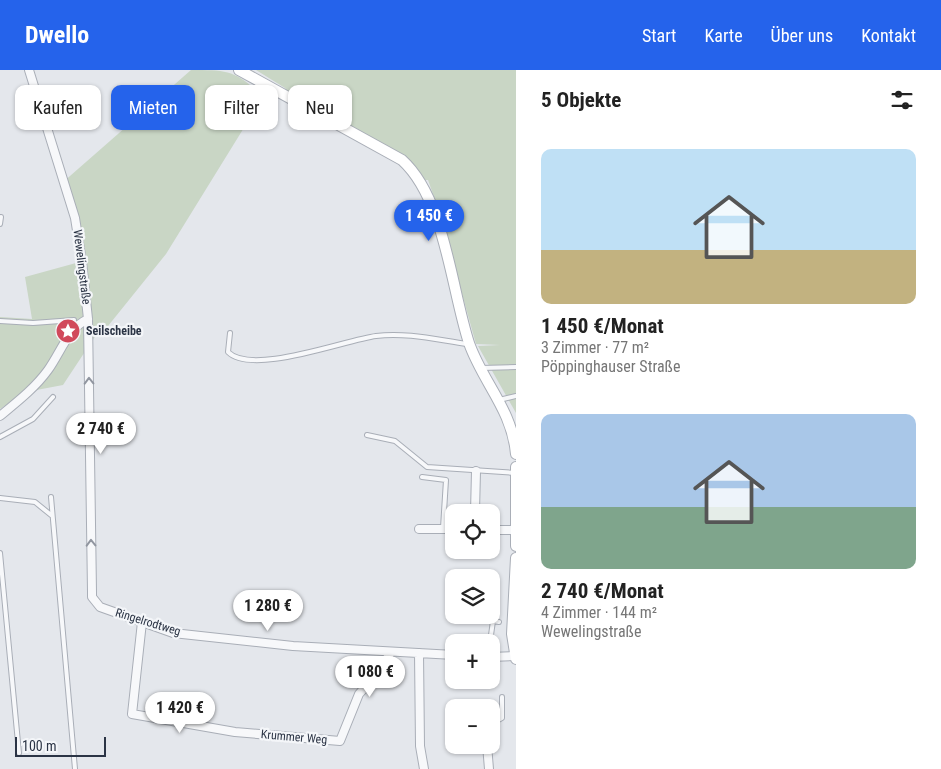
<!DOCTYPE html>
<html lang="de">
<head>
<meta charset="utf-8">
<style>
	body { margin:0; font-family:"Roboto Condensed",sans-serif; background:#f6f6f6; color:#222; height:100vh; display:flex; flex-direction:column; font-size:19px; white-space:nowrap }
	* { box-sizing:border-box; margin:0 }
	p { font-size:16px; color:#767676 }
	.icon { flex:none; width:28px; height:28px; fill:none; stroke:currentColor; stroke-width:2; stroke-linecap:round; stroke-linejoin:round }
	.map { position:relative; flex:1; overflow:hidden }
	.sheet { display:flex; flex-direction:column; background:#fff; width:425px }
	.sheet>* { flex:none }
	.banner { position:absolute; left:15px; top:15px; width:425px; height:45px; display:flex; gap:10px }
	.fabs { position:absolute; left:445px; top:434px; display:grid; gap:10px }
	.fabs a { display:grid; place-items:center; width:55px; height:55px; border-radius:10px; background:#fff; box-shadow:0 1px 4px #0004; font-size:25px }
	.scale { position:absolute; left:15px; bottom:12px; width:91px; box-sizing:border-box; padding-left:5px; border:2px solid #2b3445; border-top:0; font-size:14px; line-height:18px; white-space:nowrap; color:#2b3445; -webkit-text-stroke:4px #f4f6f9; paint-order:stroke }
	.price { position:absolute; translate:-50% -42px; padding:0 11px; border-radius:18px; background:#fff; color:#222; font-size:16px; line-height:32px; filter:drop-shadow(0 1px 2px #0008) }
	.price::after { content:''; position:absolute; left:50%; top:30px; width:15px; height:11px; margin-left:-8px; background:inherit; clip-path:polygon(0 0,100% 0,50% 100%) }
	.price.selected { background:#2563eb; color:#fff }
	ul { padding:0; list-style:none }
	li { display:grid; align-content:center; gap:10px; height:265px; padding:0 25px }
	li span { display:grid; place-items:center; height:155px; border-radius:10px; color:#555 }
	li>.icon { margin-inline-start:auto }
	span .icon { width:90px; height:90px; fill:#fffc; stroke-width:1 }
	li b { font-size:21px }
	h2 { display:flex; justify-content:space-between; align-items:center; height:60px; padding:0 25px; font-size:21px }
	.chip { padding:0 18px; border-radius:10px; background:#fff; box-shadow:0 1px 4px #0004; font-size:18px; line-height:45px }
	.chip.selected { background:#2563eb; color:#fff }
	header { display:flex; align-items:center; gap:30px; box-sizing:border-box; height:70px; padding:0 25px; background:#2563eb; color:#fff }
	header strong { font-size:24px }
	nav { display:flex; gap:28px; margin-inline-start:auto; font-size:18px }
	main { display:flex; flex:1; min-height:0 }
	.map>svg:first-child { display:block }
	.green { fill:#c9d6c5 }
	.lines { fill:none; stroke-linecap:round; stroke-linejoin:round }
	.service-casing { stroke:#a9aeb7; stroke-width:6 }
	.minor-casing { stroke:#a9aeb7; stroke-width:10 }
	.secondary-casing { stroke:#a9aeb7; stroke-width:12 }
	.service { stroke:#f7f8fa; stroke-width:4 }
	.minor { stroke:#f7f8fa; stroke-width:8 }
	.secondary { stroke:#fff; stroke-width:10 }
	.oneway { stroke:#9196a0 }
	.labels { text-anchor:middle; stroke-width:4.5; stroke-linejoin:round; paint-order:stroke }
	.street-label { font-size:12px; fill:#2b3445; stroke:#f4f6f9 }
	.poi-label { font-size:12px; font-weight:bold; fill:#2b3445; stroke:#f4f6f9; text-anchor:start }
</style>
</head>
<body>
<header>
<strong>Dwello</strong>
<nav><a>Start</a><a>Karte</a><a>Über uns</a><a>Kontakt</a></nav>
</header>
<main>
<div class="map">
<svg width="516" height="699" viewBox="0 0 516 699">
	<rect width="100%" height="100%" fill="#e4e7ec"/>
	<path class="green" d="M191 0C227 0 236 0 263 27L166 184 104 261 98 262 63 315 26 322 0 339V247L32 249 25 207 76 193 73 156 62 113Z
		M256 0H516V343L478 276 500 275 476 274 439 141 428 110H423L421 105 287 22 285 18Z"/>
	<g class="lines">
		<defs>
			<path id="service" d="M0 154 1 147
				M0 251 33 253 74 250
				M230 263 228 282C252 306 345 270 376 266 406 262 438 270 467 274
				M481 298 516 297
				M499 330 516 326
				M367 365 395 371 427 397 516 403
				M0 367 33 349 53 327
				M422 407 446 410 443 458
				M51 427 75 699
				M0 428 35 432 51 445
				M0 483 19 683
				M490 572 493 551 499 552
				M495 652 502 648V627"/>
			<path id="minor" d="M29 0 75 148 82 192 88 249 92 522V527L100 537 173 563 293 576 454 585
				M0 346C17 332 35 318 48 300 61 282 68 258 88 249
				M475 442 476 401
				M419 459H454
				M491 460H516
				M142 552 132 644 235 662 340 671 359 624 377 604 391 582
				M419 583 420 676 424 699
				M491 587 515 586
				M491 654 495 652
				M487 675 489 699"/>
			<path id="secondary" d="M239 0 402 90C445 129 451 218 469 273 483 313 512 339 516 384
				M516 397V476
				M516 488 512 564 516 589"/>
		</defs>
		<use href="#service" class="service-casing"/>
		<use href="#minor" class="minor-casing"/>
		<use href="#secondary" class="secondary-casing"/>
		<use href="#service" class="service"/>
		<use href="#minor" class="minor"/>
		<use href="#secondary" class="secondary"/>
	</g>
	<defs><path id="oneway-chevron" d="M-2-3.5L2.5 0L-2 3.5" fill="none" stroke-width="1.6" stroke-linecap="round" stroke-linejoin="round" transform="scale(1.25)"/></defs>
	<g class="oneway">
		<use href="#oneway-chevron" transform="translate(89 311) rotate(-91)"/>
		<use href="#oneway-chevron" transform="translate(91 473) rotate(-91)"/>
	</g>
	<defs>
		<symbol id="sight-disc" viewBox="-11 -11 22 22"><circle r="9.5" fill="#d1495b" stroke="#f4f6f9"/><path d="M0-6L1.8-2.2L6-1.7L2.9 1.2L3.7 5.4L0 3.3L-3.7 5.4L-2.9 1.2L-6-1.7L-1.8-2.2Z" fill="#fff"/></symbol>
	</defs>
	<g fill-rule="evenodd">
		<use href="#sight-disc" x="54" y="247" width="28" height="28"/>
	</g>
	<g class="labels">
		<g class="street-label">
			<text transform="translate(82 197) rotate(83)" y="4">Wewelingstraße</text>
			<text transform="translate(148 552) rotate(17)" y="4">Ringelrodtweg</text>
			<text transform="translate(294 667) rotate(5)" y="4">Krummer Weg</text>
		</g>
		<g class="poi-label">
			<text x="86" y="265">Seilscheibe</text>
		</g>
	</g>
</svg>
<div class="fabs">
<a><svg class="icon" aria-label="locate" viewBox="0 0 24 24"><circle cx="12" cy="12" r="6"/><path d="M12 2v4M12 18v4M2 12h4M18 12h4"/></svg></a>
<a><svg class="icon" aria-label="layers" viewBox="0 0 24 24"><path d="M12 4l9 5-9 5-9-5zM3 14l9 5 9-5"/></svg></a>
<a>+</a>
<a>−</a>
</div>
<div class="scale">100 m</div>
<b class="price selected" style="left:429px;top:172px">1 450 €</b>
<b class="price" style="left:101px;top:385px">2 740 €</b>
<b class="price" style="left:268px;top:562px">1 280 €</b>
<b class="price" style="left:370px;top:628px">1 080 €</b>
<b class="price" style="left:180px;top:664px">1 420 €</b>
<div class="banner">
<a class="chip">Kaufen</a>
<a class="chip selected">Mieten</a>
<a class="chip">Filter</a>
<a class="chip">Neu</a>
</div>
</div>
<section class="sheet">
<h2>5 Objekte<svg class="icon" aria-label="filters" viewBox="0 0 24 24"><path d="M4 7h16M4 17h16"/><circle cx="9" cy="7" r="2"/><circle cx="15" cy="17" r="2"/></svg></h2>
<ul>
<li><span style="background:linear-gradient(#bfe0f5 65%,#c2b280 0)"><svg class="icon" aria-label="home" viewBox="0 0 24 24"><path d="M3 11l9-7 9 7M6 9v11h12V9"/></svg></span><div><b>1 450 €/Monat</b><p>3 Zimmer · 77 m²</p><p>Pöppinghauser Straße</p></div></li>
<li><span style="background:linear-gradient(#a9c7e8 60%,#7fa58c 0)"><svg class="icon" aria-label="home" viewBox="0 0 24 24"><path d="M3 11l9-7 9 7M6 9v11h12V9"/></svg></span><div><b>2 740 €/Monat</b><p>4 Zimmer · 144 m²</p><p>Wewelingstraße</p></div></li>
</ul>
</section>
</main>
</body>
</html>
